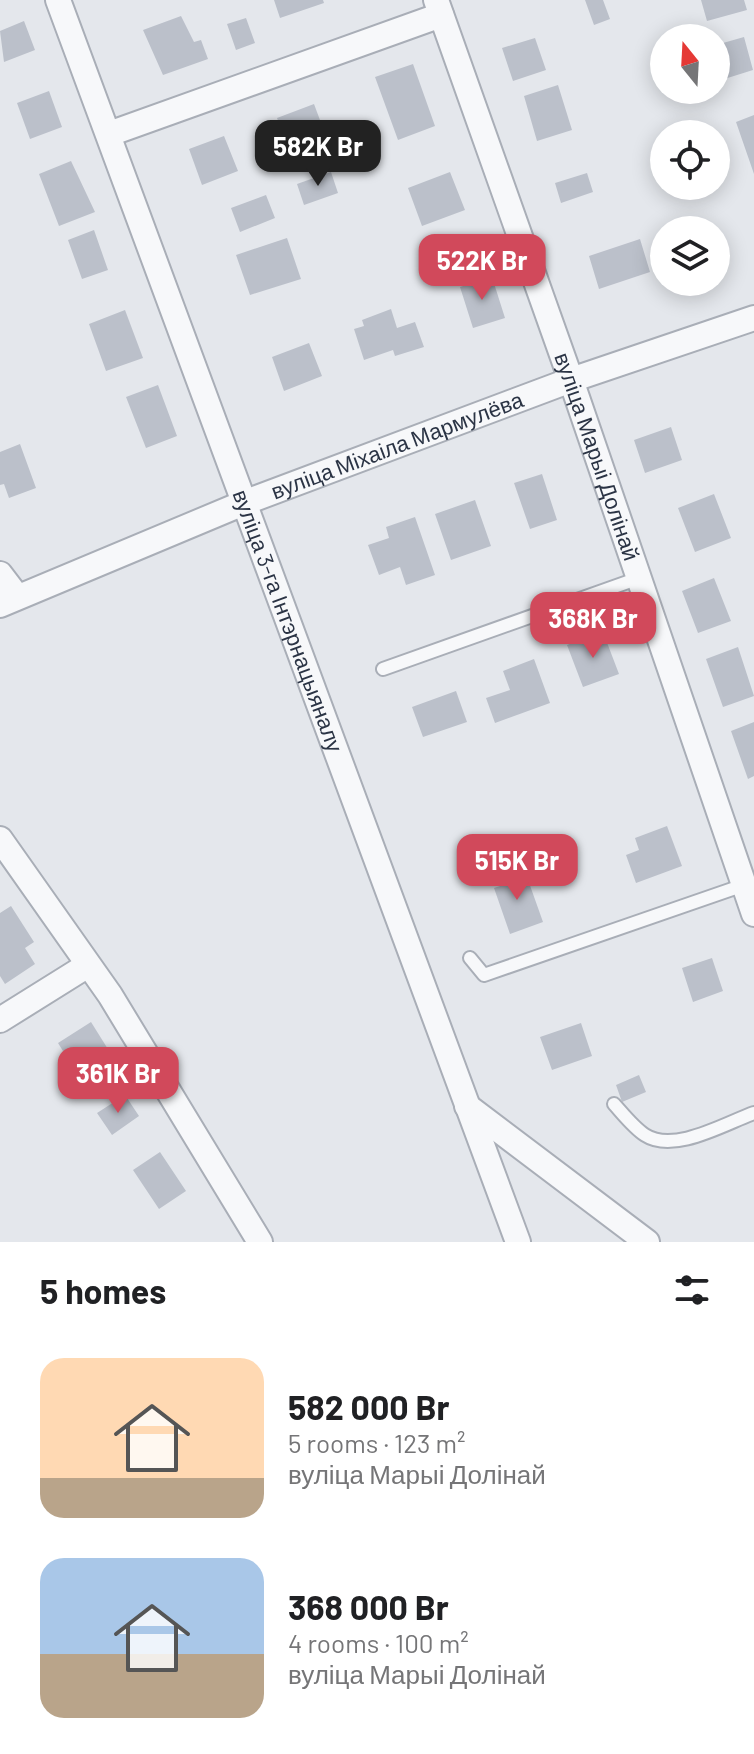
<!DOCTYPE html>
<html lang="en">
<head>
<meta charset="utf-8">
<style>
	body { margin:0; font-family:Barlow,sans-serif; background:#f2f2f2; color:#202124; height:100vh; display:flex; flex-direction:column; font-size:30px; white-space:nowrap }
	* { box-sizing:border-box; margin:0 }
	p { font-size:26px; color:#757577 }
	.icon { flex:none; width:44px; height:44px; fill:none; stroke:currentColor; stroke-width:2; stroke-linecap:round; stroke-linejoin:round }
	.map { position:relative; height:1242px; overflow:hidden }
	.panel { display:flex; flex-direction:column; background:#fff; flex:1 }
	.panel>* { flex:none }
	.needle { width:52px; rotate:342deg }
	.buttons { position:absolute; left:650px; top:24px; display:grid; gap:16px }
	.buttons a { display:grid; place-items:center; width:80px; height:80px; border-radius:50%; background:#fff; box-shadow:0 4px 20px #0003; font-size:40px }
	.price { position:absolute; translate:-50% -68px; padding:0 18px; border-radius:16px; background:#d1495b; color:#fff; font-size:26px; line-height:52px; filter:drop-shadow(0 2px 4px #0008) }
	.price::after { content:''; position:absolute; left:50%; top:48px; width:24px; height:18px; margin-left:-12px; background:inherit; clip-path:polygon(0 0,100% 0,50% 100%) }
	.price.on { background:#222; color:#fff }
	ul { padding:0; list-style:none }
	li { display:flex; align-items:center; gap:24px; height:200px; padding:0 40px }
	li span { display:grid; place-items:center; flex:none; width:224px; height:160px; border-radius:24px; color:#555 }
	li>.icon { margin-inline-start:auto }
	span .icon { width:96px; height:96px; fill:#fffc; stroke-width:1 }
	li b { font-size:34px }
	h2 { display:flex; justify-content:space-between; align-items:center; height:96px; padding:0 40px; font-size:34px }
	.map>svg:first-child { display:block }
	.building { fill:#bbc0ca }
	.lines { fill:none; stroke-linecap:round; stroke-linejoin:round }
	.service-casing { stroke:#a9aeb7; stroke-width:16 }
	.minor-casing { stroke:#a9aeb7; stroke-width:28 }
	.service { stroke:#f7f8fa; stroke-width:12 }
	.minor { stroke:#f7f8fa; stroke-width:24 }
	.labels { text-anchor:middle; stroke-width:6; stroke-linejoin:round; paint-order:stroke }
	.street-label { font-size:22px; fill:#2b3445; stroke:#f4f6f9 }
</style>
</head>
<body>
<div class="map">
<svg width="754" height="1242" viewBox="0 0 754 1242">
	<rect width="100%" height="100%" fill="#e4e7ec"/>
	<path class="building" d="M274 0H323L324 3 280 18Z
		M585 0H603L610 19 594 25Z
		M701 0H744L747 10 707 21Z
		M181 16 194 42 201 40 208 59 163 75 143 30Z
		M246 18 255 43 236 50 227 24Z
		M24 21 35 50 4 62 0 31Z
		M744 37 753 70 718 81 716 45Z
		M535 38 546 70 513 81 502 48Z
		M413 64 435 126 398 140 375 77Z
		M558 85 572 130 537 141 524 96Z
		M49 91 62 127 30 139 17 103Z
		M314 104 330 147 293 161 277 118Z
		M754 115V174L736 122Z
		M224 136 238 171 202 185 189 149Z
		M71 161 95 212 59 226 39 174Z
		M331 172 338 193 304 205 297 184Z
		M450 172 465 210 422 226 408 188Z
		M587 173 593 192 561 203 555 183Z
		M266 195 275 218 240 232 231 208Z
		M94 230 108 270 82 279 68 240Z
		M287 238 301 279 250 295 236 255Z
		M640 239 650 272 599 289 589 256Z
		M492 277 505 318 473 328 460 287Z
		M391 309 397 328 415 322 424 347 395 356 393 350 364 360 354 329 364 326 362 320Z
		M125 310 143 358 106 371 89 324Z
		M309 343 322 376 284 391 272 357Z
		M158 385 177 436 146 448 126 397Z
		M671 427 682 460 645 473 634 440Z
		M20 444 36 488 9 498 4 484 0 485V452Z
		M542 474 557 520 530 529 514 483Z
		M714 494 731 538 695 552 678 508Z
		M475 500 491 546 451 560 435 514Z
		M415 517 435 575 406 585 400 567 379 575 368 545 389 538 386 527Z
		M714 578 731 621 698 633 682 591Z
		M603 632 619 674 583 687 567 645Z
		M738 647 754 696 723 707 706 659Z
		M534 659 550 703 495 723 486 698 510 690 503 671Z
		M456 691 467 722 423 737 412 707Z
		M754 722V776L748 779 731 731Z
		M667 826 682 866 636 883 626 855 639 850 635 838Z
		M512 868 516 880 527 877 543 922 510 934 494 888 500 886 496 874Z
		M11 906 34 942 25 948 35 964 5 984 0 976V913Z
		M712 958 723 991 693 1002 682 968Z
		M91 1022 111 1054 78 1075 58 1043Z
		M581 1023 592 1056 552 1070 540 1037Z
		M639 1075 646 1092 622 1102 616 1085Z
		M125 1095 139 1116 112 1135 97 1113Z
		M160 1152 186 1191 159 1209 133 1170Z"/>
	<g class="lines">
		<defs>
			<path id="service" d="M383 669 639 578
				M470 958 484 975 744 885
				M614 1104C623 1114 634 1128 645 1135 674 1154 726 1123 754 1113"/>
			<g id="minor">
				<path id="s1" d="M58 0 518 1242"/>
				<path id="s2" d="M436 0 571 380 754 914"/>
				<path d="M109 134 441 15"/>
				<path d="M0 574 16 595"/>
				<path id="s3" d="M0 605 246 502 571 380 754 318"/>
				<path d="M0 839 110 995 260 1242"/>
				<path d="M0 1020 88 965"/>
				<path d="M467 1106 647 1242"/>
			</g>
		</defs>
		<use href="#service" class="service-casing"/>
		<use href="#minor" class="minor-casing"/>
		<use href="#service" class="service"/>
		<use href="#minor" class="minor"/>
	</g>
	<g class="labels">
		<g class="street-label">
			<text dy="8" stroke="none"><textPath href="#s3" startOffset="428">вуліца Міхаіла Мармулёва</textPath></text>
			<text dy="8" stroke="none"><textPath href="#s2" startOffset="484">вуліца Марыі Долінай</textPath></text>
			<text dy="8" stroke="none"><textPath href="#s1" startOffset="662">вуліца 3-га Інтэрнацыяналу</textPath></text>
		</g>
	</g>
</svg>
<div class="buttons">
<a><svg class="needle" viewBox="-14 -14 28 28"><path d="M0-13l5 13h-10z" fill="#e53935"/><path d="M0 13l5-13h-10z" fill="#757577"/></svg></a>
<a><svg class="icon" aria-label="locate" viewBox="0 0 24 24"><circle cx="12" cy="12" r="6"/><path d="M12 2v4M12 18v4M2 12h4M18 12h4"/></svg></a>
<a><svg class="icon" aria-label="layers" viewBox="0 0 24 24"><path d="M12 4l9 5-9 5-9-5zM3 14l9 5 9-5"/></svg></a>
</div>
<b class="price on" style="left:318px;top:188px">582K Br</b>
<b class="price" style="left:482px;top:302px">522K Br</b>
<b class="price" style="left:593px;top:660px">368K Br</b>
<b class="price" style="left:517px;top:902px">515K Br</b>
<b class="price" style="left:118px;top:1115px">361K Br</b>
</div>
<section class="panel">
<h2>5 homes<svg class="icon" aria-label="filters" viewBox="0 0 24 24"><path d="M4 7h16M4 17h16"/><circle cx="9" cy="7" r="2"/><circle cx="15" cy="17" r="2"/></svg></h2>
<ul>
<li><span style="background:linear-gradient(#ffd9b3 75%,#b9a48a 0)"><svg class="icon" aria-label="home" viewBox="0 0 24 24"><path d="M3 11l9-7 9 7M6 9v11h12V9"/></svg></span><div><b>582 000 Br</b><p>5 rooms · 123 m²</p><p>вуліца Марыі Долінай</p></div></li>
<li><span style="background:linear-gradient(#a9c7e8 60%,#b9a48a 0)"><svg class="icon" aria-label="home" viewBox="0 0 24 24"><path d="M3 11l9-7 9 7M6 9v11h12V9"/></svg></span><div><b>368 000 Br</b><p>4 rooms · 100 m²</p><p>вуліца Марыі Долінай</p></div></li>
</ul>
</section>
</body>
</html>
